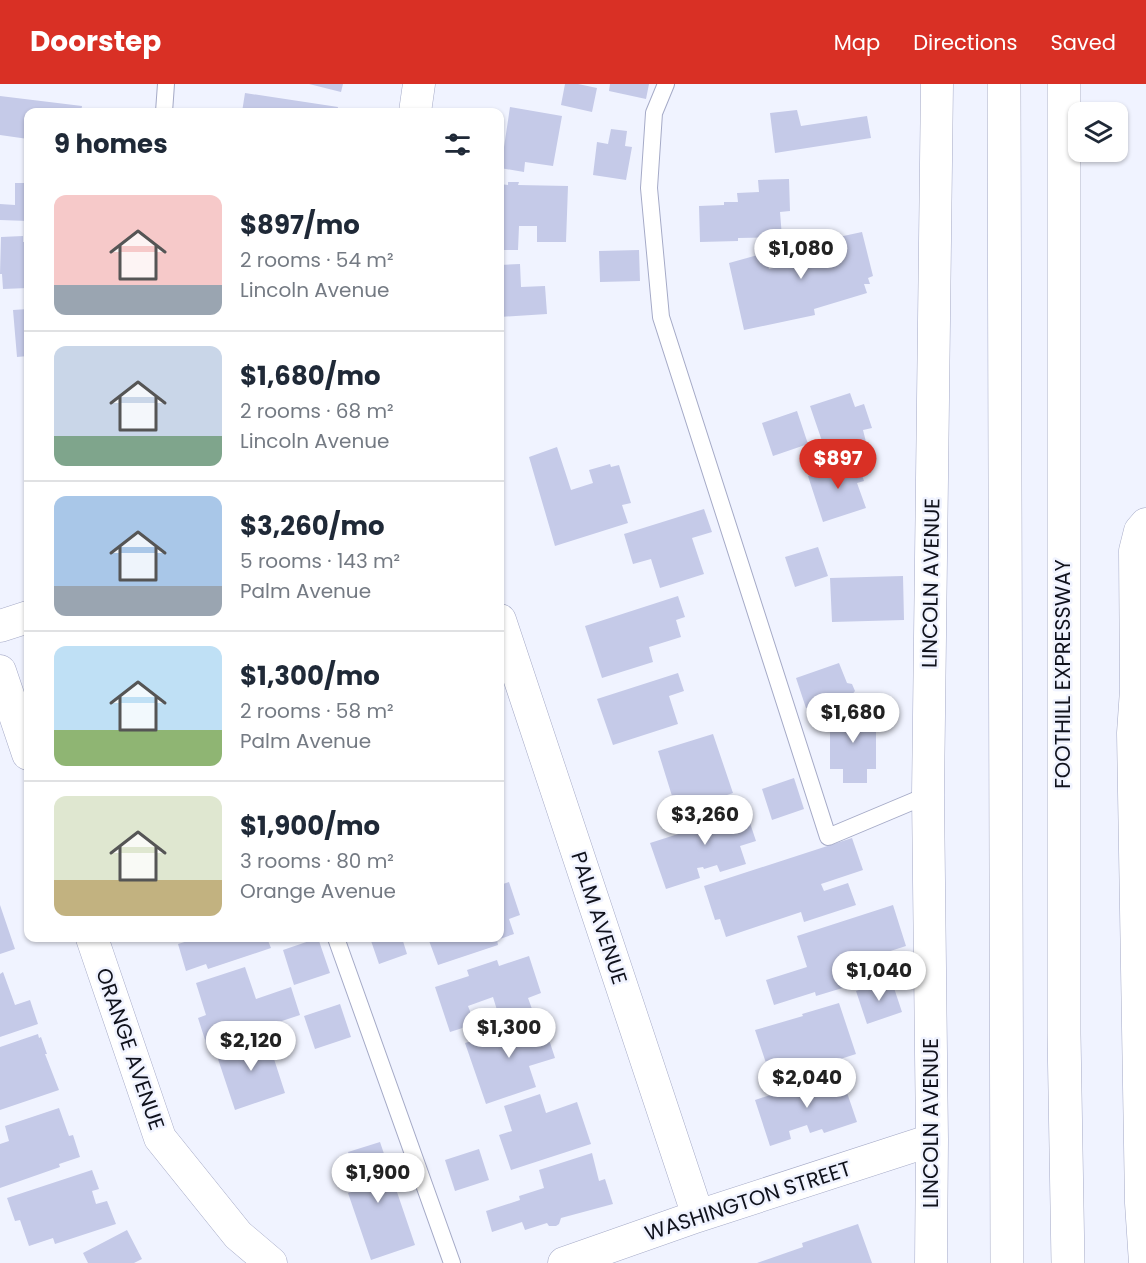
<!DOCTYPE html>
<html lang="en">
<head>
<meta charset="utf-8">
<style>
	body { margin:0; font-family:Poppins,sans-serif; background:#f2f2f3; color:#1f2937; height:100vh; display:flex; flex-direction:column; font-size:22px; white-space:nowrap }
	* { box-sizing:border-box; margin:0 }
	p { font-size:20px; color:#747a83 }
	.icon { flex:none; width:33px; height:33px; fill:none; stroke:currentColor; stroke-width:2; stroke-linecap:round; stroke-linejoin:round }
	.map { position:relative; flex:1; overflow:hidden }
	.side { position:absolute; left:24px; top:24px; width:480px; height:834px; display:flex; flex-direction:column; background:#fff; border-radius:12px; box-shadow:0 2px 4px #0004 }
	.side>* { flex:none }
	.buttons { position:absolute; left:1068px; top:18px; display:grid; gap:12px }
	.buttons a { display:grid; place-items:center; width:60px; height:60px; border-radius:12px; background:#fff; box-shadow:0 2px 4px #0004; font-size:30px }
	.price { position:absolute; translate:-50% -51px; padding:0 14px; border-radius:21px; background:#fff; color:#222; font-size:20px; line-height:39px; filter:drop-shadow(0 2px 3px #0008) }
	.price::after { content:''; position:absolute; left:50%; top:36px; width:18px; height:14px; margin-left:-9px; background:inherit; clip-path:polygon(0 0,100% 0,50% 100%) }
	.price.selected { background:#d93025; color:#fff }
	ul { padding:0; list-style:none }
	li { display:flex; align-items:center; gap:18px; height:150px; padding:0 30px }
	li+li { border-top:2px solid #e0e1e3 }
	li span { display:grid; place-items:center; flex:none; width:168px; height:120px; border-radius:12px; color:#555 }
	li>.icon { margin-inline-start:auto }
	span .icon { width:72px; height:72px; fill:#fffc; stroke-width:1 }
	li b { font-size:26px }
	h2 { display:flex; justify-content:space-between; align-items:center; height:72px; padding:0 30px; font-size:26px }
	header { display:flex; align-items:center; gap:36px; box-sizing:border-box; height:84px; padding:0 30px; background:#d93025; color:#fff }
	header strong { font-size:28px }
	nav { display:flex; gap:33px; margin-inline-start:auto; font-size:21px }
	.map>svg:first-child { display:block }
	.building { fill:#c5cae8 }
	.lines { fill:none; stroke-linecap:round; stroke-linejoin:round }
	.service-casing { stroke:#a5aac7; stroke-width:18 }
	.minor-casing { stroke:#a5aac7; stroke-width:33 }
	.trunk-casing { stroke:#a5aac7; stroke-width:34 }
	.service { stroke:#fff; stroke-width:16 }
	.minor { stroke:#fff; stroke-width:32 }
	.trunk { stroke:#fff; stroke-width:33 }
	.labels { text-anchor:middle; stroke-width:5; stroke-linejoin:round; paint-order:stroke }
	.street-label { font-size:21px; fill:#10121c; stroke:#f0f3ff }
</style>
</head>
<body>
<header>
<strong>Doorstep</strong>
<nav><a>Map</a><a>Directions</a><a>Saved</a></nav>
</header>
<div class="map">
<svg width="1146" height="1179" viewBox="0 0 1146 1179">
	<rect width="100%" height="100%" fill="#f0f3ff"/>
	<path class="building" d="M309 0H343L341 8Z
		M565 0H578L597 4 592 28 561 21Z
		M610 0H649L646 15 609 7Z
		M245 9 338 23 337 28H242Z
		M0 12 82 22 81 28H28V55L0 51Z
		M510 23 562 32 553 82 525 78 524 88 500 84V62L504 63Z
		M797 26 801 42 867 32 871 54 775 69 770 29Z
		M611 45 627 47 625 62 632 63 626 96 593 91 597 58 608 60Z
		M789 95 790 127 780 128 782 153 738 154V157L700 158 699 122 724 121V118H738L737 109 759 108 758 96Z
		M508 98H519L518 101 568 102 566 158H537V142H519L518 166H500V100L508 101Z
		M15 99H28V137L0 136V120L15 121Z
		M862 148 873 192 868 194 870 200H864L867 209 814 225 815 231 744 246 729 179 765 169 769 185 782 182 778 166Z
		M23 152V158H28V204L3 205 2 190H0L1 153Z
		M639 166 640 197 600 198 599 167Z
		M520 180 521 203 545 202 547 230 500 233V181Z
		M28 225V272L17 273 13 226Z
		M850 309 855 323 864 320 872 344 863 346 866 358 819 373 815 360 822 357 810 322Z
		M797 327 808 360 773 372 762 339Z
		M557 363 571 406 593 399 589 386 610 380 611 383 619 381 631 419 622 421 628 439 555 462 529 373Z
		M857 375 864 397 857 399 866 424 823 438 808 392Z
		M704 425 712 448 692 454 704 490 660 504 651 475 633 480 624 450Z
		M818 463 828 492 795 503 785 473Z
		M903 492 904 536 832 538 830 494Z
		M678 512 685 533 676 536 681 553 649 563 653 578 602 594 585 542Z
		M839 579 847 599 852 600 855 607 850 613 844 615 840 612 806 624 796 594Z
		M678 589 684 607 669 612 678 640 613 661 597 615Z
		M830 626 876 627V685H867V699H843V685H830Z
		M713 650 733 709 677 728 658 667Z
		M794 694 804 725 772 736 762 705Z
		M727 721 729 726 744 721 756 757 740 762 746 780 720 788 717 781 704 785 703 783 697 784 700 794 666 805 650 759 697 744 693 731Z
		M852 754 863 786 821 800 824 807 848 799 856 821 804 838 801 828 726 853 720 835 715 836 704 802Z
		M509 798 520 831 509 835 514 850 497 856 498 861 438 881 428 854H500V801Z
		M0 821 15 865 0 870Z
		M893 821 906 862 853 879 859 899 816 912 815 908 774 921 766 896 807 883 797 852Z
		M193 854H267L271 864 208 885 206 880 186 887 178 860 194 855Z
		M318 854 330 889 294 901 283 866Z
		M370 854H402L407 870 379 880Z
		M529 872 541 909 528 914 532 925 500 936 493 913 468 922 475 940 450 948 435 903 469 892 467 886 497 876 499 882Z
		M245 883 256 915 291 903 300 931 207 962 198 934 206 931 196 899Z
		M3 888 15 921 30 916 38 940 0 953V890Z
		M891 895 902 928 867 940 856 907Z
		M839 919 856 970 772 997 755 946 803 932 802 930Z
		M340 920 351 953 315 965 304 932Z
		M542 934 555 974 529 982 536 1003 486 1020 465 959Z
		M38 950 39 954 41 953 47 970H45L59 1006 0 1026V963Z
		M269 951 277 974 274 975 285 1009 235 1026 216 969Z
		M840 988 857 1038 824 1049 822 1045 810 1049 807 1041 789 1047 791 1055 770 1062 755 1016Z
		M540 1010 546 1029 577 1018 591 1060 511 1086 499 1051 512 1047 504 1022Z
		M59 1024 69 1052 73 1051 80 1073 59 1080 60 1083 0 1104V1060L9 1057 5 1042Z
		M380 1058 415 1161 371 1176 348 1109 361 1105 348 1068Z
		M479 1065 489 1096 455 1107 445 1076Z
		M592 1069 599 1097 605 1095 613 1120 561 1134 559 1140 556 1142H549L547 1139 525 1146 522 1138 492 1148 486 1127 520 1116 519 1112 544 1104 539 1086Z
		M92 1086 99 1105 92 1107 96 1120 107 1117 116 1140 55 1160 53 1154 29 1162 20 1136 15 1137 7 1114Z
		M858 1140 872 1179H757L803 1163 802 1159Z
		M127 1146 142 1175 134 1179H88L83 1169Z"/>
	<g class="lines">
		<defs>
			<path id="service" d="M666 0 654 29 649 104 661 233 828 753 928 711
				M164 28 166 0
				M336 854 452 1179"/>
			<path id="minor" d="M415 28 419 0
				M500 536 698 1132
				M0 542 28 533
				M0 587 28 670
				M92 854 160 1054 238 1151 271 1179
				M564 1179 698 1132 932 1056
				M931 1179 932 1056 928 711 937 0
				M1145 1179 1141 1119 1133 649 1136 606 1135 467 1140 447 1146 440"/>
			<path id="trunk" d="M1004 0 1007 1179
				M1064 0V950L1068 1179"/>
		</defs>
		<use href="#service" class="service-casing"/>
		<use href="#minor" class="minor-casing"/>
		<use href="#trunk" class="trunk-casing"/>
		<use href="#service" class="service"/>
		<use href="#minor" class="minor"/>
		<use href="#trunk" class="trunk"/>
	</g>
	<g class="labels">
		<g class="street-label">
			<text transform="translate(931 499) rotate(-89)" y="7">LINCOLN AVENUE</text>
			<text transform="translate(1063 590) rotate(-90)" y="7">FOOTHILL EXPRESSWAY</text>
			<text transform="translate(599 834) rotate(72)" y="7">PALM AVENUE</text>
			<text transform="translate(130 965) rotate(71)" y="7">ORANGE AVENUE</text>
			<text transform="translate(931 1039) rotate(-90)" y="7">LINCOLN AVENUE</text>
			<text transform="translate(748 1117) rotate(-18)" y="7">WASHINGTON STREET</text>
		</g>
	</g>
</svg>
<div class="buttons">
<a><svg class="icon" aria-label="layers" viewBox="0 0 24 24"><path d="M12 4l9 5-9 5-9-5zM3 14l9 5 9-5"/></svg></a>
</div>
<b class="price" style="left:801px;top:196px">$1,080</b>
<b class="price selected" style="left:838px;top:406px">$897</b>
<b class="price" style="left:853px;top:660px">$1,680</b>
<b class="price" style="left:705px;top:762px">$3,260</b>
<b class="price" style="left:879px;top:918px">$1,040</b>
<b class="price" style="left:509px;top:975px">$1,300</b>
<b class="price" style="left:251px;top:988px">$2,120</b>
<b class="price" style="left:807px;top:1025px">$2,040</b>
<b class="price" style="left:378px;top:1120px">$1,900</b>
<section class="side">
<h2>9 homes<svg class="icon" aria-label="filters" viewBox="0 0 24 24"><path d="M4 7h16M4 17h16"/><circle cx="9" cy="7" r="2"/><circle cx="15" cy="17" r="2"/></svg></h2>
<ul>
<li><span style="background:linear-gradient(#f6c9c9 75%,#9aa5b1 0)"><svg class="icon" aria-label="home" viewBox="0 0 24 24"><path d="M3 11l9-7 9 7M6 9v11h12V9"/></svg></span><div><b>$897/mo</b><p>2 rooms · 54 m²</p><p>Lincoln Avenue</p></div></li>
<li><span style="background:linear-gradient(#c9d6e8 75%,#7fa58c 0)"><svg class="icon" aria-label="home" viewBox="0 0 24 24"><path d="M3 11l9-7 9 7M6 9v11h12V9"/></svg></span><div><b>$1,680/mo</b><p>2 rooms · 68 m²</p><p>Lincoln Avenue</p></div></li>
<li><span style="background:linear-gradient(#a9c7e8 75%,#9aa5b1 0)"><svg class="icon" aria-label="home" viewBox="0 0 24 24"><path d="M3 11l9-7 9 7M6 9v11h12V9"/></svg></span><div><b>$3,260/mo</b><p>5 rooms · 143 m²</p><p>Palm Avenue</p></div></li>
<li><span style="background:linear-gradient(#bfe0f5 70%,#8fb573 0)"><svg class="icon" aria-label="home" viewBox="0 0 24 24"><path d="M3 11l9-7 9 7M6 9v11h12V9"/></svg></span><div><b>$1,300/mo</b><p>2 rooms · 58 m²</p><p>Palm Avenue</p></div></li>
<li><span style="background:linear-gradient(#dfe7d0 70%,#c2b280 0)"><svg class="icon" aria-label="home" viewBox="0 0 24 24"><path d="M3 11l9-7 9 7M6 9v11h12V9"/></svg></span><div><b>$1,900/mo</b><p>3 rooms · 80 m²</p><p>Orange Avenue</p></div></li>
</ul>
</section>
</div>
</body>
</html>
